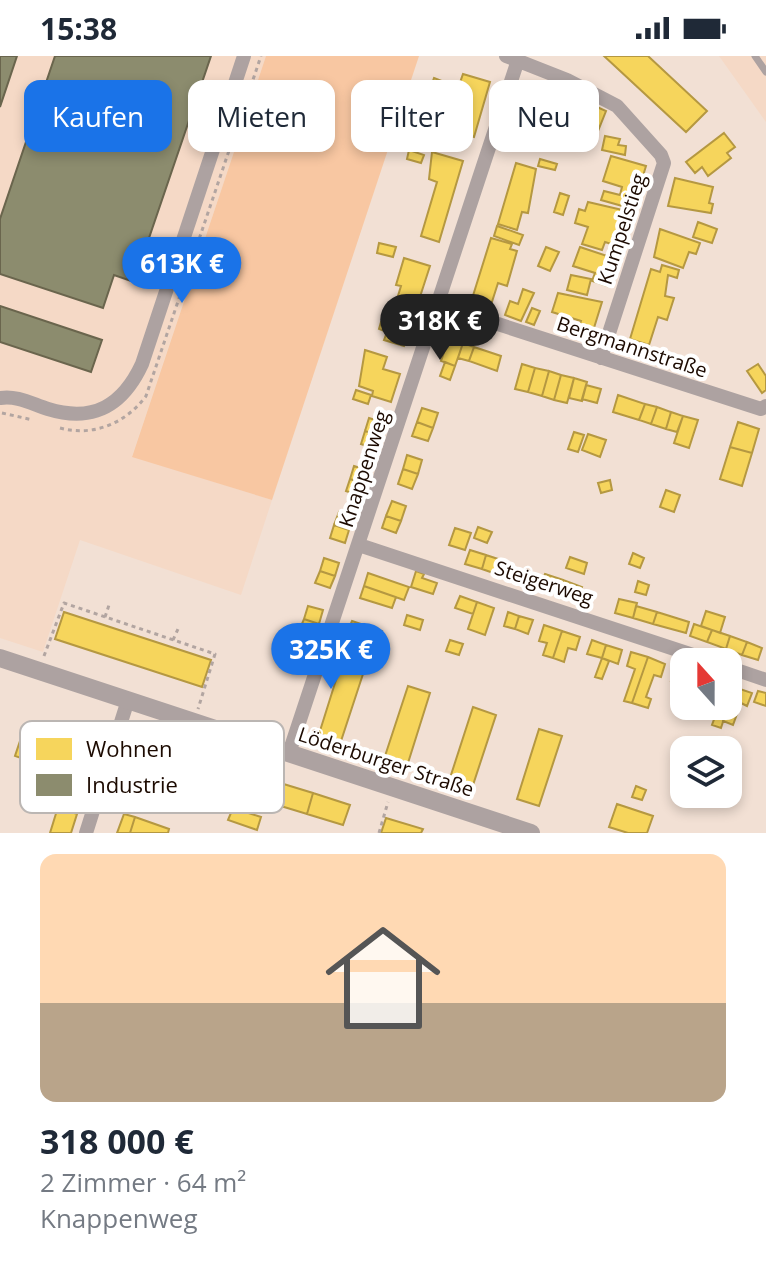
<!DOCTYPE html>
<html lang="de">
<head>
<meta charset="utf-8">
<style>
	body { margin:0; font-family:"Open Sans",sans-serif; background:#f2f2f3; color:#1f2937; height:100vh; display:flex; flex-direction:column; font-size:30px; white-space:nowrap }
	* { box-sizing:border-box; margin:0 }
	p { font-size:26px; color:#747a83 }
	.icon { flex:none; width:44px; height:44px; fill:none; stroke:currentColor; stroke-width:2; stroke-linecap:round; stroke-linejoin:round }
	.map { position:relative; height:777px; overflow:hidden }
	.sheet { display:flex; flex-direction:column; background:#fff; flex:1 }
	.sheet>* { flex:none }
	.top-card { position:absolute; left:24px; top:24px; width:718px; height:72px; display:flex; gap:16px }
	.needle { width:52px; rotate:339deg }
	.buttons { position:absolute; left:670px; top:592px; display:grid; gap:16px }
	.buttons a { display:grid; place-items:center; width:72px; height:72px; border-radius:16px; background:#fff; box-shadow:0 4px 12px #0003; font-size:40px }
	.price { position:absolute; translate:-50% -68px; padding:0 18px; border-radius:28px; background:#1a73e8; color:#fff; font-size:26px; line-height:52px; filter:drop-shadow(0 2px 4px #0008) }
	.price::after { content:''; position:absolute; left:50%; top:48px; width:24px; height:18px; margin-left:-12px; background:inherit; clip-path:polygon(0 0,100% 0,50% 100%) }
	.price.active { background:#222; color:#fff }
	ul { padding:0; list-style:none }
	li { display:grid; align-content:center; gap:16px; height:424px; padding:0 40px }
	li+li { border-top:2px solid #e0e1e3 }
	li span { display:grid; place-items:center; height:248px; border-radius:16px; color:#555 }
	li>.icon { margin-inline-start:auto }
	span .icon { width:144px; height:144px; fill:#fffc; stroke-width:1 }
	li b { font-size:34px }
	.tag { padding:0 28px; border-radius:16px; background:#fff; box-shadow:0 4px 12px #0003; font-size:28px; line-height:72px }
	.tag.active { background:#1a73e8; color:#fff }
	.status { display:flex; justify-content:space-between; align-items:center; height:56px; padding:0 40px; background:#fff; direction:ltr }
	.status svg { height:22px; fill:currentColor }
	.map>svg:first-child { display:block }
	.built { fill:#f5d9c6 }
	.green { fill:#f8c7a2 }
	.homes { fill:#f6d55c; stroke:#b59841; stroke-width:2 }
	.industry { fill:#8c8c6e; stroke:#6a654d; stroke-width:2 }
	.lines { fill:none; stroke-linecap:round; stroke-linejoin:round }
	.path { stroke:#b2a5a1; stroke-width:3; stroke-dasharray:4 4; stroke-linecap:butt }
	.service { stroke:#ada2a1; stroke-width:7 }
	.minor { stroke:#ada2a1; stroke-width:14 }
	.tertiary { stroke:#ada2a1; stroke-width:18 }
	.labels { text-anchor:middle; stroke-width:8; stroke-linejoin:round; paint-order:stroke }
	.street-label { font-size:20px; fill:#1c0a01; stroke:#fff }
	.key { fill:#fff; stroke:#bbb6b3; stroke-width:2 }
	.key-label { font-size:22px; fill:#1c0a01 }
</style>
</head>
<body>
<div class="status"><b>15:38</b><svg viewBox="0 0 49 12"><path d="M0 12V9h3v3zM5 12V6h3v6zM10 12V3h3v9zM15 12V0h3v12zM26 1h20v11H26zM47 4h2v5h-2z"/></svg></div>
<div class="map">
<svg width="766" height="777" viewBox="0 0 766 777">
	<rect width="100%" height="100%" fill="#f2e0d4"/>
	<path class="built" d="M0 0H266L132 400 272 444 241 539 80 484 43 596 0 582Z
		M719 0H766V66Z"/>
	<path class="green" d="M266 0H419L272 444 132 401Z"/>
	<path class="homes" d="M604 0H648L707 55 686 76Z
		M463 18 490 26 474 81 444 72Z
		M434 22 447 27 443 40 432 36 428 49 438 53 434 63 427 60 423 73 417 71 425 49 413 44 417 32 429 36Z
		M541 32 560 37 549 76 556 78 552 93 525 85Z
		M573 38 581 40 578 54 571 53Z
		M597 51 606 55 592 90 578 85 590 55 595 57Z
		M724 77 735 91 727 97 731 102 708 120 702 111 695 117 686 106Z
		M605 80 620 83 618 89 626 90 625 99 602 94Z
		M409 94 424 99 421 107 407 103Z
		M432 96 463 105 439 186 421 180 437 126 429 123Z
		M611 100 646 110 633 153 601 144 604 135 620 139 622 131 603 125Z
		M540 103 557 108 555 114 538 110Z
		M516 107 536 113 528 157 522 156 517 174 498 168Z
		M675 122 713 131 709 147 713 148 711 157 668 150Z
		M560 137 569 140 563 159 554 156Z
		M588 146 631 156 621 191 605 186 602 194 582 188 588 171 575 167 579 153 585 155Z
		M698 166 717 173 712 187 693 181Z
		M497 170 523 179 519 189 494 180Z
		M660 173 700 187 696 198 689 196 683 212 654 201Z
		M491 182 512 188 510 193 517 195 507 230 498 227 490 252 471 246Z
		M379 187 396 191 393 201 377 197Z
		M546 191 559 196 550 215 538 210Z
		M580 191 616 203 607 230 592 225 595 217 573 210Z
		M404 202 430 210 404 290 384 284 387 276 379 273 381 266 389 269 401 230 396 229Z
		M662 209 679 214 677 222 668 219 665 240 674 242 667 264 658 261 649 289 630 283 651 213 660 216Z
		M571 219 591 223 587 239 567 234Z
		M523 233 534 237 521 265 505 259 510 245 518 248Z
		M558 237 602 246 593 275 579 271 581 265 552 256Z
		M532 252 540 255 534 269 526 266Z
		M449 282 463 287 455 310 441 305Z
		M463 287 474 291 469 305 458 302Z
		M474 291 501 300 497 315 469 305Z
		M365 294 387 301 383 313 400 318 391 346 372 340 373 335 359 330Z
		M445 306 455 310 450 324 440 320Z
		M522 308 535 312 528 336 515 333Z
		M758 308 766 320V334L762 337 747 315Z
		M535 312 549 315 542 340 528 336Z
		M549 315 561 319 554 344 542 340Z
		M561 319 574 322 567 347 554 344Z
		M574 322 587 326 582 345 569 342Z
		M586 329 601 333 597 347 582 343Z
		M356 334 371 339 368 348 353 343Z
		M618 339 645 348 639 364 613 356Z
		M645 348 657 351 651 368 639 364Z
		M657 351 671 356 666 373 651 368Z
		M422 352 438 357 433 372 417 366Z
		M671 356 683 360 677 376 666 373Z
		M683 360 698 364 689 392 674 387Z
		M369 362 384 367 380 380 365 375Z
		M417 366 433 372 428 385 412 380Z
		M738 366 759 373 752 397 730 391Z
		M365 375 380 380 376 393 361 388Z
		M574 376 584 379 578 396 568 393Z
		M588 378 606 384 600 401 582 394Z
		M730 391 752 397 742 430 720 423Z
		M407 399 422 404 418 418 403 413Z
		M354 410 369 415 365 428 350 423Z
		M403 413 418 418 412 433 398 428Z
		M350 423 365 428 361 440 346 435Z
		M610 424 612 434 601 437 598 427Z
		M666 434 680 439 674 456 660 451Z
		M392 445 406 450 401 465 386 460Z
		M339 456 354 461 349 474 334 469Z
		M386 460 401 465 396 477 382 472Z
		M334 469 349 474 345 487 330 482Z
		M478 471 492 476 487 487 474 482Z
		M455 472 471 477 465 494 449 489Z
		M470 494 486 499 482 513 465 508Z
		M633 497 644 502 640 512 629 508Z
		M486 499 507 506 502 520 482 513Z
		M570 501 587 507 584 518 566 512Z
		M324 502 339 507 335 520 320 515Z
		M320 515 335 520 330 532 315 527Z
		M416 515 424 518 422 522 437 527 433 538 411 531Z
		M368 517 409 531 404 544 364 530Z
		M545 518 563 524 558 538 540 531Z
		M563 524 582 531 577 545 558 538Z
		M638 525 649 529 646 539 635 536Z
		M364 530 396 541 392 552 360 542Z
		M460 540 477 546 473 558 455 552Z
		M619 543 637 547 633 562 615 557Z
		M477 546 494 552 485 579 468 573Z
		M308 550 323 554 319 568 304 563Z
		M636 550 657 556 653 568 633 562Z
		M706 555 725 561 720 577 701 570Z
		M64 556 211 604 202 631 55 583Z
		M508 556 519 560 515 573 504 570Z
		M657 556 689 566 686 577 653 568Z
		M407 559 423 564 420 574 404 569Z
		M519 560 533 564 528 578 515 573Z
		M304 563 319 568 314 580 299 575Z
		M352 565 382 575 377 588 347 577Z
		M694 568 712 574 707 586 690 580Z
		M544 569 562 575 553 602 543 599 547 587 539 585Z
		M712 574 730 580 726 593 707 586Z
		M562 575 580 581 576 594 568 592 564 606 553 602Z
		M347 577 381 589 377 601 343 589Z
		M730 580 747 586 742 599 726 593Z
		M450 584 463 588 459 599 446 595Z
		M592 584 606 589 602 602 587 598Z
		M747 586 762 592 758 604 742 599Z
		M606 589 622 594 618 608 602 602Z
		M631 596 648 601 632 647 624 645 635 613 627 610Z
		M648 601 665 608 661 621 654 619 646 641 651 643 648 652 632 647Z
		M602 602 609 605 602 623 595 621Z
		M341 608 364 615 341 685 319 678Z
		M676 612 684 614V629L671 625Z
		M408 630 430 637 408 707 385 700Z
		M734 631 752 637 747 650 741 647 733 669 723 665Z
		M758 635 766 637V650L754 646Z
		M719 650H728L721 672 712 669Z
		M473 651 496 659 473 729 450 722Z
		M539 673 562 680 539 750 517 743Z
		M22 679 58 691 50 712 15 700Z
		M277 726 313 737 307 758 271 747Z
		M636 730 646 734 642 744 632 741Z
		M313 737 350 749 343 769 307 758Z
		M617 748 653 760 647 777H628L609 771Z
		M58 751 77 758 71 777H50Z
		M233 752 261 761 257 774 228 764Z
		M124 758 135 761 130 777H117Z
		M135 761 169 773 168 777H130Z
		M386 762 423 773 421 777H381Z"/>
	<path class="industry" d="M0 0H17L0 51Z
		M55 0H211L134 226 114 219 103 252 0 218V163Z
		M0 250 102 284 91 316 0 286Z"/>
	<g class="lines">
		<path class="path" d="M2 357 33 364
			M60 372C94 381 126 367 146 340L261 0
			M105 561 109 549
			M173 584 178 573
			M44 600 64 547 215 598 198 653
			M266 754 280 712
			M379 777 388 746"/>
		<path class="service" d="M755 0 766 16"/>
		<path class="minor" d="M506 0 567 24 617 50 661 99 664 107 601 302
			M439 249 761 353 766 350
			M0 342C17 339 32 348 48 353 94 367 123 349 142 308L244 0
			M359 489 714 606
			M728 611 766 624
			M289 697 518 4
			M86 777 128 644"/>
		<path class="tertiary" d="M0 602 531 777"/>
	</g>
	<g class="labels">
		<g class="street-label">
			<text transform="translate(622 173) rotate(-72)" y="7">Kumpelstieg</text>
			<text transform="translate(632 291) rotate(18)" y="7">Bergmannstraße</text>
			<text transform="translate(364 413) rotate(-72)" y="7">Knappenweg</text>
			<text transform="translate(544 527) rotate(18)" y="7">Steigerweg</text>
			<text transform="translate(386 706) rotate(18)" y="7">Löderburger Straße</text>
		</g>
	</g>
	<rect x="20" y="665" width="264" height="92" rx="12" class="key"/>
	<rect x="36" y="682" width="36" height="22" fill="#f6d55c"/>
	<rect x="36" y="718" width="36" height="22" fill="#8c8c6e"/>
	<g class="key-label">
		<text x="86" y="701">Wohnen</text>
		<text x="86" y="737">Industrie</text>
	</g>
</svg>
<div class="buttons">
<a><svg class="needle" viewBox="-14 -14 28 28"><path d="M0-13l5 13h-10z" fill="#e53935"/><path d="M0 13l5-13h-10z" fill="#747a83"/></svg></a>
<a><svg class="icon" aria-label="layers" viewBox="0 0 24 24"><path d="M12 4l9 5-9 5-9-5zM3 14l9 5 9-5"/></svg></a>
</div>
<b class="price" style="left:182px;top:249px">613K €</b>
<b class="price active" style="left:440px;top:306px">318K €</b>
<b class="price" style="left:331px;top:635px">325K €</b>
<div class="top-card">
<a class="tag active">Kaufen</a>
<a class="tag">Mieten</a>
<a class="tag">Filter</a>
<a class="tag">Neu</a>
</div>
</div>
<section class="sheet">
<ul>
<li><span style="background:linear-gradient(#ffd9b3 60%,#b9a48a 0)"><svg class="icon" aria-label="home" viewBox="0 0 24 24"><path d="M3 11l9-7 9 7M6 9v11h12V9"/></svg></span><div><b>318 000 €</b><p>2 Zimmer · 64 m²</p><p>Knappenweg</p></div></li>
</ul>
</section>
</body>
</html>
